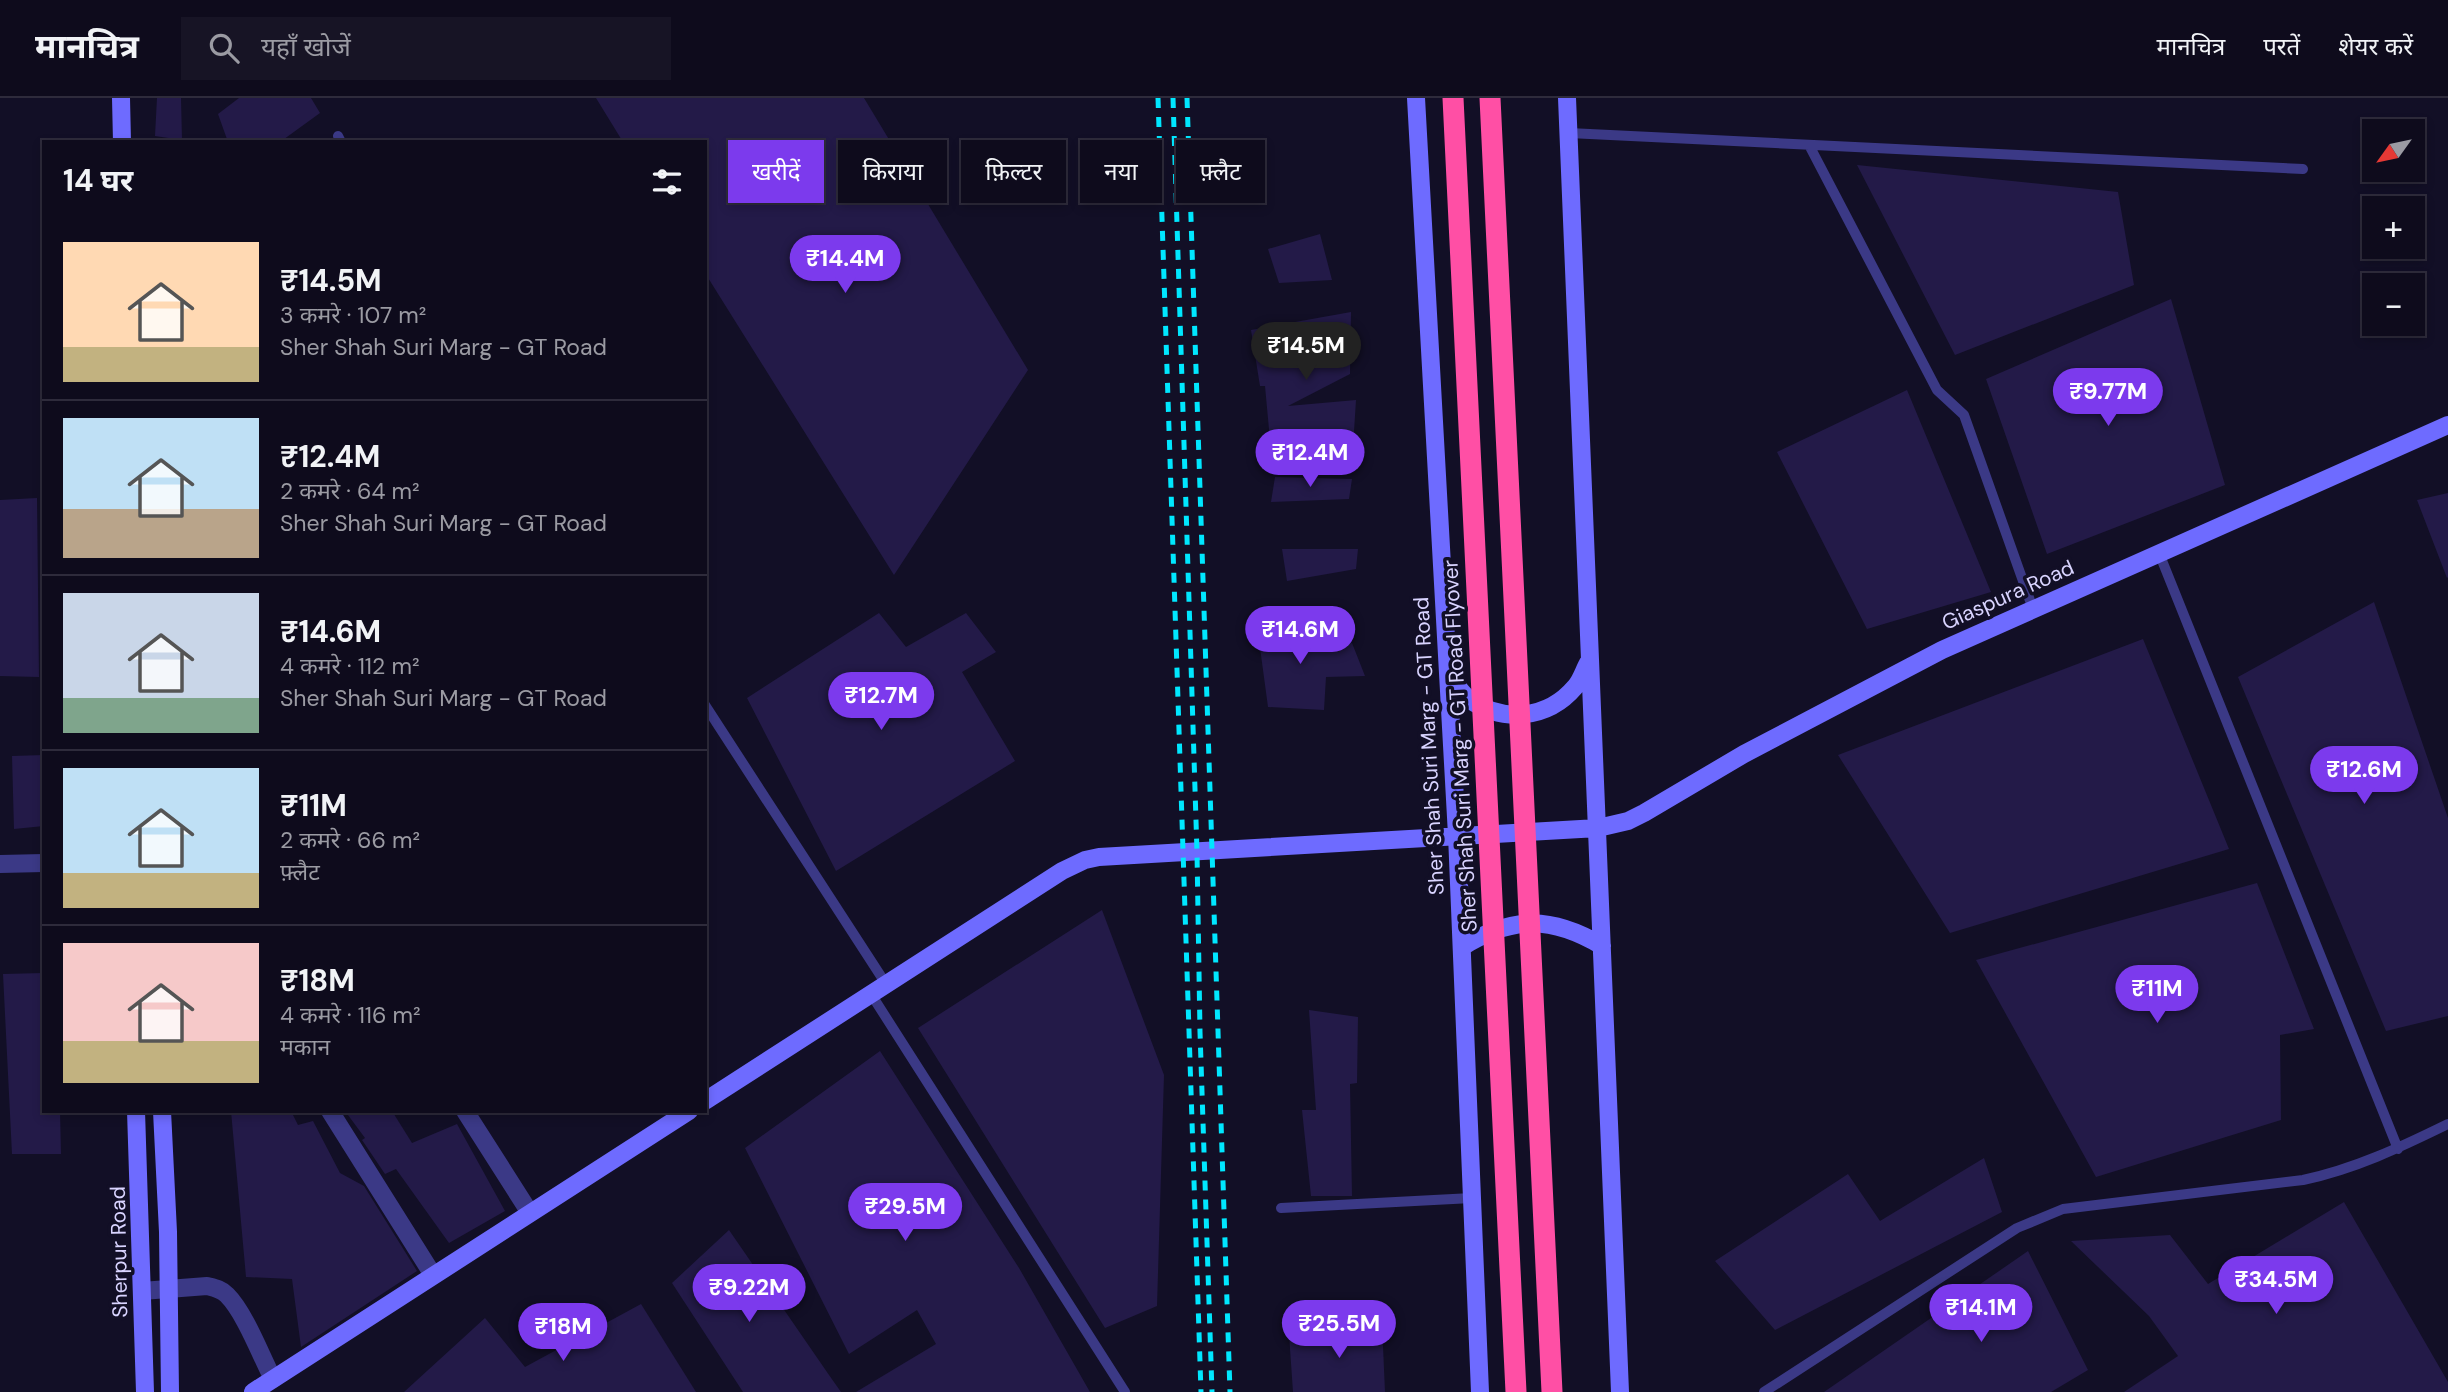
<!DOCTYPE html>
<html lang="hi">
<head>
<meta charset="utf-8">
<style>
	body { margin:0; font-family:"DM Sans","Noto Sans Devanagari",sans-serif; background:#171425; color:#f1f3f6; height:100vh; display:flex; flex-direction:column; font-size:26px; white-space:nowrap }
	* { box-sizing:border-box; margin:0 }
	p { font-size:23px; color:#9b9ba3 }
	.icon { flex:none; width:38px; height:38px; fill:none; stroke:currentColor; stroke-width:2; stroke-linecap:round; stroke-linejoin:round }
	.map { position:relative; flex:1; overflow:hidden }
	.sheet { position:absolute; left:42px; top:42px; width:665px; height:973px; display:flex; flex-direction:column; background:#0e0b1c; border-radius:0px; box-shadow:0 4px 10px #0003,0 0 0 2px #2e2b3b }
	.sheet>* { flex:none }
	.banner { position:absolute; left:728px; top:42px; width:665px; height:63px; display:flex; gap:14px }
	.needle { width:46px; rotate:237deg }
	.buttons { position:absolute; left:2362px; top:21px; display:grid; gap:14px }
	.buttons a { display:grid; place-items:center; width:63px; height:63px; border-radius:0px; background:#0e0b1c; box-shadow:0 4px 10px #0003,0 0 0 2px #2e2b3b; font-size:35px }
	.price { position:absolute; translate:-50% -60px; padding:0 16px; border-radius:24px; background:#7c3aed; color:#fff; font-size:23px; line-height:46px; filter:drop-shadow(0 2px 4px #0008) }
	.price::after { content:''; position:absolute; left:50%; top:42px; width:21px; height:16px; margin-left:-10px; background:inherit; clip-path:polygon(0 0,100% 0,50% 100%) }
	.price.selected { background:#222; color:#fff }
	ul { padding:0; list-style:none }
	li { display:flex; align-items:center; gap:21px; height:175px; padding:0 21px }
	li+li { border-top:2px solid #2e2b3b }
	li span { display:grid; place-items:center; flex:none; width:196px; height:140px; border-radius:0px; color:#555 }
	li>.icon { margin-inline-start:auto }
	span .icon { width:84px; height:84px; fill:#fffc; stroke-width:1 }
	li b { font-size:30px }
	h2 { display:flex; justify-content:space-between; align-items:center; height:84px; padding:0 21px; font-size:30px }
	.chip { padding:0 24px; border-radius:0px; background:#0e0b1c; box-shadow:0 4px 10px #0003,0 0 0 2px #2e2b3b; font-size:24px; line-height:63px }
	.chip.selected { background:#7c3aed; color:#fff }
	header { display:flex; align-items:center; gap:42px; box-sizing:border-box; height:98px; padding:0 35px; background:#0e0b1c; border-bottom:2px solid #2e2b3b }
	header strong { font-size:33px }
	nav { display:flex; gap:38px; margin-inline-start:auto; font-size:24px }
	.search { width:490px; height:63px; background:#171425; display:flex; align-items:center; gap:18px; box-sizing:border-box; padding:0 24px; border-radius:0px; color:#9b9ba3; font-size:26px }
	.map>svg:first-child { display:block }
	.building { fill:#231a48 }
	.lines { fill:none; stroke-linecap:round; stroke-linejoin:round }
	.lane { stroke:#3b3986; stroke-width:10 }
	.street { stroke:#3b3986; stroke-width:18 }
	.secondary { stroke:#6e6bff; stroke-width:18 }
	.rail { stroke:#00e7ff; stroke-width:5; stroke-dasharray:10 9; stroke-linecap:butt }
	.highway-bridge { stroke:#ff4fa5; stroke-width:21 }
	.labels { text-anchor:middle; stroke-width:7; stroke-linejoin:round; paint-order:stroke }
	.street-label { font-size:21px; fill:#d9d4ff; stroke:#120f26 }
</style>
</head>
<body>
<header>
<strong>मानचित्र</strong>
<div class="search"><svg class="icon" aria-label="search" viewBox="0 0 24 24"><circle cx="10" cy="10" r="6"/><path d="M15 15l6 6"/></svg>यहाँ खोजें</div>
<nav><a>मानचित्र</a><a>परतें</a><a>शेयर करें</a></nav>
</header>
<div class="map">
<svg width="2448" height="1294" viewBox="0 0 2448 1294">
	<rect width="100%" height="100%" fill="#120f26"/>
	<path class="building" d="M157 0H181L182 42 155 38Z
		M239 0H311L320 15 280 44H228L218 16Z
		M596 0H864L1028 272 894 477 705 175V44H623Z
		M1857 67 2118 94 2134 187 1955 257Z
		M1320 136 1332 182 1279 185 1268 151Z
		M2171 201 2225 387 2047 456 1986 281Z
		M1351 214 1350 276 1288 308 1356 302 1353 349 1271 353 1265 288H1260L1251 232Z
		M1907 292 1991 494 1867 531 1777 354Z
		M1275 379 1352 381 1349 401 1271 404Z
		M2448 395V479L2447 480 2417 402Z
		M37 400 39 579 0 578V402Z
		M1282 451H1358L1356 471 1287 483Z
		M2374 504 2448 720V918L2386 933 2238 579Z
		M1282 511 1294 554 1352 545 1365 578 1326 579 1324 612 1268 609 1256 520Z
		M879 515 906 549 966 515 996 554 962 574 1015 663 836 773 747 600Z
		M2143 541 2229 751 1950 835 1838 657Z
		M44 657V728L14 731 12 658Z
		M2257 785 2314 931 2280 937 2281 1022 2096 1079 1976 862Z
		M1102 812 1164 977 1157 1208 1105 1230 918 930Z
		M44 875V1013H60L61 1056H12L3 876Z
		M1309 912 1358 919 1357 985 1350 986 1352 1098H1311L1302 1012H1316Z
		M880 953 1019 1170 1090 1294H856L936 1246 917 1212 849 1256 745 1050Z
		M231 1013H291L298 1027 313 1023 340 1075 364 1088 417 1173 301 1249 292 1181 246 1179Z
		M345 1013H392L412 1045 457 1026 505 1113 449 1145 396 1071 385 1076 362 1042 365 1040Z
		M1984 1060 2002 1114 1775 1232 1715 1163 1848 1076 1880 1123Z
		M2344 1104 2448 1284V1294H2124L2178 1258 2149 1218 2071 1143 2170 1137 2208 1186Z
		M729 1132 829 1277 841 1294H743L672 1185Z
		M2028 1153 2088 1272 2051 1294H1824Z
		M641 1206 696 1294H404L485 1220 525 1269Z
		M1382 1225 1385 1294H1293L1289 1236Z"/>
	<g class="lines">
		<path class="lane" d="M1569 35 2303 71
			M338 38 341 44
			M1809 47 1937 292 1964 317 2033 511
			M2159 455 2398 1051
			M705 607 886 886
			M871 896 1125 1294
			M1281 1110 1472 1100
			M1764 1294 2017 1130 2063 1111 2303 1082C2355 1071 2401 1049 2448 1026"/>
		<path class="street" d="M0 766 44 765
			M330 1013 433 1177
			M465 1013 530 1115
			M142 1193 207 1188C215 1190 221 1191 227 1197 245 1215 261 1258 273 1281"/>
		<path class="secondary" d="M121 0 122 44
			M1416 0 1457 737 1480 1294
			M1567 0 1620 1294
			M1449 577C1455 585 1462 596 1470 602 1504 625 1548 621 1575 589 1581 583 1584 572 1588 565
			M1462 849C1512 818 1552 818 1602 848
			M705 1003 1062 773 1085 762 1099 759 1598 730 1628 723 1644 715 1744 656 1942 552 2448 327
			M136 1013 145 1294
			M162 1013 168 1134 170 1294
			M253 1294 689 1013"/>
		<path class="rail" d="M1158 0 1201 1294
			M1173 0 1197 754 1200 934 1212 1294
			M1187 0 1230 1294"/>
		<path class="highway-bridge" d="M1453 0 1516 1294
			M1490 0 1552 1294"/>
	</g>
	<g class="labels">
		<g class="street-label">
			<text transform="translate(2008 497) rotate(-24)" y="7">Giaspura Road</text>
			<text transform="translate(1429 648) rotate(-93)" y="7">Sher Shah Suri Marg - GT Road</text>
			<text transform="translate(1460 648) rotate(-93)" y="7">Sher Shah Suri Marg - GT Road Flyover</text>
			<text transform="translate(119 1154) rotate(-91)" y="7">Sherpur Road</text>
		</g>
	</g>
</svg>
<div class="buttons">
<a><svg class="needle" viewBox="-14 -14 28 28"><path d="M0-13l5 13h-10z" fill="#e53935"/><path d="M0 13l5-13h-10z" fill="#9b9ba3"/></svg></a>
<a>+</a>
<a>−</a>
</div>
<b class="price" style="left:845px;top:197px">₹14.4M</b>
<b class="price selected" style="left:1306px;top:284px">₹14.5M</b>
<b class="price" style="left:2108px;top:330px">₹9.77M</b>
<b class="price" style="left:1310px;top:391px">₹12.4M</b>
<b class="price" style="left:1300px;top:568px">₹14.6M</b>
<b class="price" style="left:881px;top:634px">₹12.7M</b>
<b class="price" style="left:2364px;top:708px">₹12.6M</b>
<b class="price" style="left:2157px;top:927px">₹11M</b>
<b class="price" style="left:905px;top:1145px">₹29.5M</b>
<b class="price" style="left:2276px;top:1218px">₹34.5M</b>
<b class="price" style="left:749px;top:1226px">₹9.22M</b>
<b class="price" style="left:1981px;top:1246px">₹14.1M</b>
<b class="price" style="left:1339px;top:1262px">₹25.5M</b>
<b class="price" style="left:563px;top:1265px">₹18M</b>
<div class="banner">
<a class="chip selected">खरीदें</a>
<a class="chip">किराया</a>
<a class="chip">फ़िल्टर</a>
<a class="chip">नया</a>
<a class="chip">फ़्लैट</a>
</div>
<section class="sheet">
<h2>14 घर<svg class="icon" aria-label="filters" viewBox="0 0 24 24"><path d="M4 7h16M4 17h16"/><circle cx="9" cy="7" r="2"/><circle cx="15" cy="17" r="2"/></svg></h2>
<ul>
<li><span style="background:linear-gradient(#ffd9b3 75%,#c2b280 0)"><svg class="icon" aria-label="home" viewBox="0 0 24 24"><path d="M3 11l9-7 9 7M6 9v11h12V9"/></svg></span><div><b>₹14.5M</b><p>3 कमरे · 107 m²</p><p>Sher Shah Suri Marg - GT Road</p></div></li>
<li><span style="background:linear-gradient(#bfe0f5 65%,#b9a48a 0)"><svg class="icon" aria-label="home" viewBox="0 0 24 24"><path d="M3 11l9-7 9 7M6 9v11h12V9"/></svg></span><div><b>₹12.4M</b><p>2 कमरे · 64 m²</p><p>Sher Shah Suri Marg - GT Road</p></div></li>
<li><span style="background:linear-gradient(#c9d6e8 75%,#7fa58c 0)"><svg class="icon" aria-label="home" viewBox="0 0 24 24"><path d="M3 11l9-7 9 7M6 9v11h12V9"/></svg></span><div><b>₹14.6M</b><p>4 कमरे · 112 m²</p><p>Sher Shah Suri Marg - GT Road</p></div></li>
<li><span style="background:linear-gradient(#bfe0f5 75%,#c2b280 0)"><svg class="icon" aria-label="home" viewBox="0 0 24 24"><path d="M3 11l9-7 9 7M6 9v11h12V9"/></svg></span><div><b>₹11M</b><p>2 कमरे · 66 m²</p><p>फ़्लैट</p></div></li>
<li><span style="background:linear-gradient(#f6c9c9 70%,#c2b280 0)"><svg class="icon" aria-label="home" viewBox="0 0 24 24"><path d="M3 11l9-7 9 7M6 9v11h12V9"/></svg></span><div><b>₹18M</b><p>4 कमरे · 116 m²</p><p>मकान</p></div></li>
</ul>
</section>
</div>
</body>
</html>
